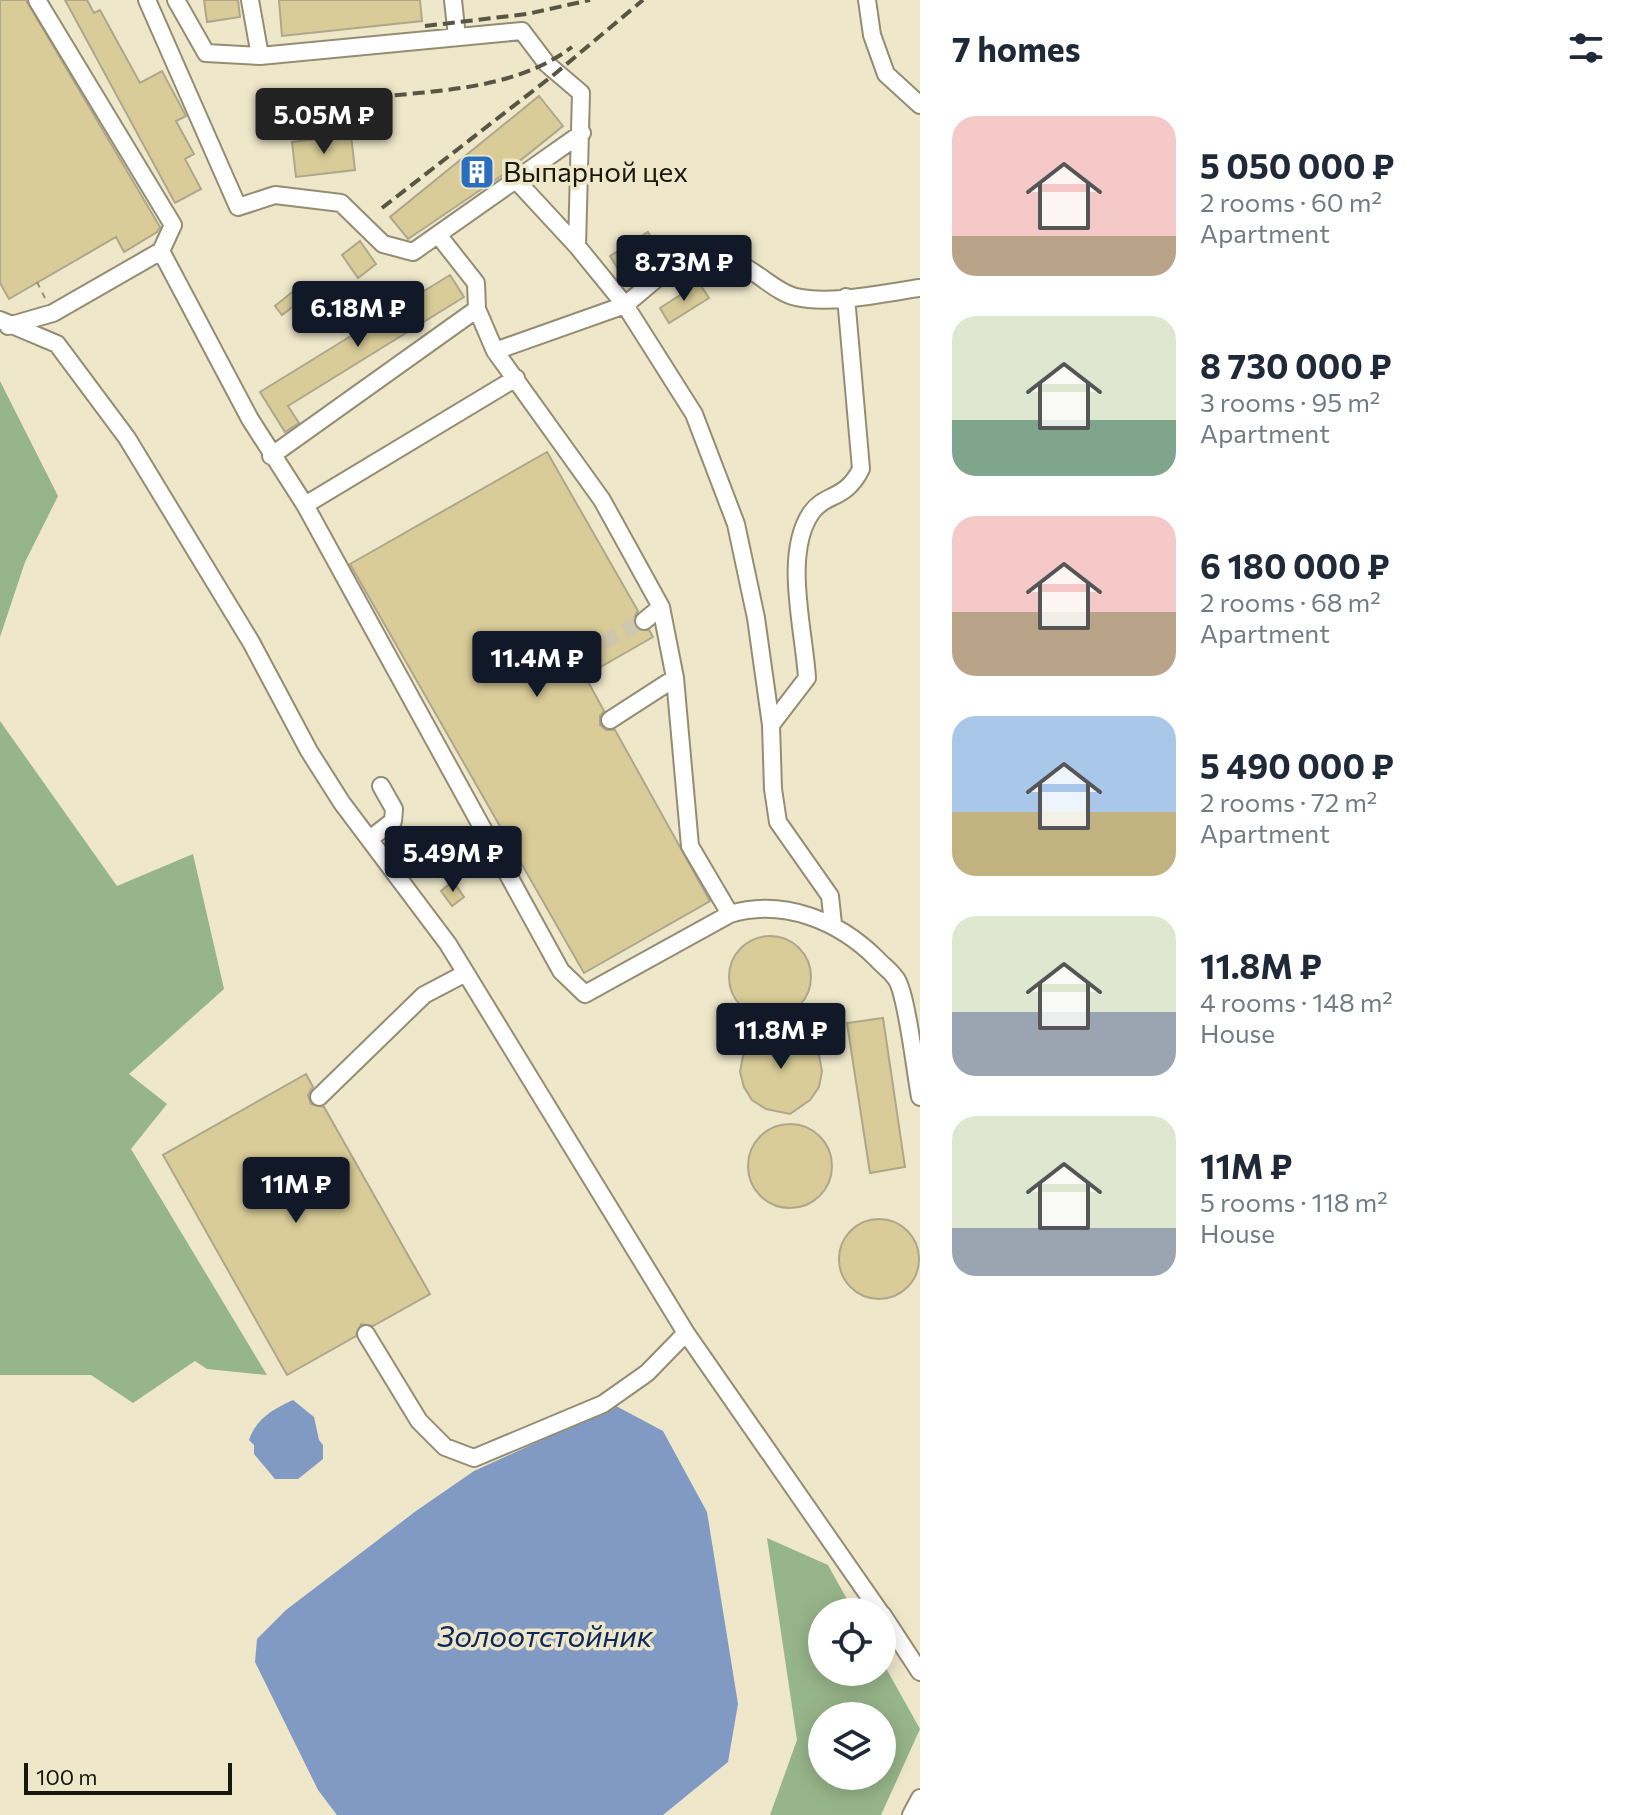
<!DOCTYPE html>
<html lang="en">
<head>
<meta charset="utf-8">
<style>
	body { margin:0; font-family:Commissioner,sans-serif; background:#f6f6f7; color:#1f2937; height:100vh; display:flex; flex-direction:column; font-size:30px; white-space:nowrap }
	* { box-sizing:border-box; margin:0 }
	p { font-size:26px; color:#747a83 }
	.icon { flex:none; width:44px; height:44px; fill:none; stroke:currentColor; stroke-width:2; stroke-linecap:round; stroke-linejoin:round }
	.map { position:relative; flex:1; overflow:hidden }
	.side { display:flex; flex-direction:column; background:#fff; width:720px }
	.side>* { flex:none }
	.tools { position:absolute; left:808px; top:1598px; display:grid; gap:16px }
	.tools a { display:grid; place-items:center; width:88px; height:88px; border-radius:50%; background:#fff; box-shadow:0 4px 20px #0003; font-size:40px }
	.scale { position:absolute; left:24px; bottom:20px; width:208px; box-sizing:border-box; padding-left:8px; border:4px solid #1a170d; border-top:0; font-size:22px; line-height:28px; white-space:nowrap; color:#1a170d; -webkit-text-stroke:6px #eee7ca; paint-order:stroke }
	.price { position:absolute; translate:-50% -68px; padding:0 18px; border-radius:8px; background:#111827; color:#fff; font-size:26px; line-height:52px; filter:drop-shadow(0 2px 4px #0008) }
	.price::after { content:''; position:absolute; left:50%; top:48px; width:24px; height:18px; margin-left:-12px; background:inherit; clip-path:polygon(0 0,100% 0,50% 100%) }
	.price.active { background:#222; color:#fff }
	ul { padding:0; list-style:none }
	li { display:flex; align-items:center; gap:24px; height:200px; padding:0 32px }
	li span { display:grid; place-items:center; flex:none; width:224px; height:160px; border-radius:24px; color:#555 }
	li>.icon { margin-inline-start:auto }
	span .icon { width:96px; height:96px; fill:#fffc; stroke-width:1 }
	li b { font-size:34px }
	h2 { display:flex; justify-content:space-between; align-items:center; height:96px; padding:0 32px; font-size:34px }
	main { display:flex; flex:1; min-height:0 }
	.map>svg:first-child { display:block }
	.forest { fill:#97b58a; fill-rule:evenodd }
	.water { fill:#819ac4 }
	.building { fill:#d9cc98; stroke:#aea78c; stroke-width:2 }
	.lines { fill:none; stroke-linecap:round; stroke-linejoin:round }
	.minor-tunnel { stroke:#cec8ae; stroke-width:16; stroke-dasharray:16 8; stroke-linecap:butt }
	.minor-casing { stroke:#948d73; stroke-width:20 }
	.path { stroke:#96917c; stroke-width:2; stroke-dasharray:6 6; stroke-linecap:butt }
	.minor { stroke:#fff; stroke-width:16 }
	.rail { stroke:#595545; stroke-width:4; stroke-dasharray:12 6; stroke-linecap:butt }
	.labels { text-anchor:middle; stroke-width:7; stroke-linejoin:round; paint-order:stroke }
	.poi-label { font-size:28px; fill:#1a170d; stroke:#eee7ca; text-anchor:start }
	.water-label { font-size:30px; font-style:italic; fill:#0c285c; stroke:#eee7ca }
</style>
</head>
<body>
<main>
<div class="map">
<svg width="920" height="1815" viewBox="0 0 920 1815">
	<rect width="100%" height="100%" fill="#eee7ca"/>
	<path class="forest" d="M0 381 58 496 25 562 0 637Z
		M0 721 117 886 193 854 224 989 129 1074 167 1104 131 1149 267 1375 207 1369 195 1361 133 1403 91 1375H0Z
		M767 1538 828 1565 854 1612H822V1672H882V1661L920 1729 881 1815H770L797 1740ZM882 1716V1776H822V1716Z"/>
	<path class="water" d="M293 1400 314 1417 319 1440 323 1445V1459L298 1479H275L254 1454V1445L249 1440C256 1419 273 1409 293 1400Z
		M616 1406 663 1431 707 1512 738 1704 728 1762 663 1815H337L318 1790 255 1662 257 1639 286 1610 416 1511 474 1471Z"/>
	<path class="building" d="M0 0H26L160 227 157 232 124 252 116 237 9 299 0 283Z
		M65 0H87L94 13 100 10 140 83 162 71 186 116 176 121 194 154 185 159 201 189 175 203Z
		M204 0H238L240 17 207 22Z
		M279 0H420L422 21 282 36Z
		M539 96 563 126 501 176 408 239 390 217Z
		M351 135 355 170 296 177 292 142Z
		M648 232 664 258 626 282 610 256Z
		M360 241 376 264 358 278 342 255Z
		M450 275 464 297 288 406 299 423 285 432 260 392Z
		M699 283 709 298 669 323 660 308Z
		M296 289 303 296 300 301 282 315 275 306Z
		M547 452 638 611 634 618 635 627 649 630 653 637 585 676 604 711 600 716V725L606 730H615L710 901 584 973 350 564Z
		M453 881 464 897 452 906 441 891Z
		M729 977a41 41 0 1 1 82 0a41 41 0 1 1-82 0Z
		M883 1018 905 1167 870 1173 847 1023Z
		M773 1029 797 1034 810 1042 819 1056 822 1071 819 1087 810 1100 790 1114 766 1109 752 1100 744 1087 740 1072 743 1056 752 1043Z
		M306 1074 313 1087 308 1095 311 1104 324 1107 430 1294 373 1326 361 1324 356 1336 287 1375 163 1155Z
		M748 1166a42 42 0 1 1 84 0a42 42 0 1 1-84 0Z
		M839 1259a40 40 0 1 1 80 0a40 40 0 1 1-80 0Z"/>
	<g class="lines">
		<path class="minor-tunnel" d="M561 665 644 621"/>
		<defs>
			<path id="minor" d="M147 0 238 207 275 195 341 203 383 244 413 252 582 133
				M176 0 206 53 260 56
				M250 0 260 56 522 31 547 64 581 93 577 246
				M453 0 457 37
				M867 0 872 35 886 74 920 105
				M439 236 476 283 477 309
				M161 251 250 419 305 505 561 971 585 994 730 914C784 898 839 921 877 959 883 966 894 973 898 982 908 1004 915 1070 920 1097
				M0 320 57 344 127 438 251 642 309 751 342 803 448 944 686 1333 880 1612
				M8 326 53 313 161 251 173 225 37 0
				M495 351 625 305 577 246 515 179
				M271 456 477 309 495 351 602 500 661 607 675 678 690 846 730 914
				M305 505 516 378
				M644 621 661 607
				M610 720 675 678
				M771 725 807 678C804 629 783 555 811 513 826 492 845 501 861 469L846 297
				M371 838 393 821 394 809 381 786
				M833 924 830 896 778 822 773 789 771 725 756 618 736 524 694 414 625 305C670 269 695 233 753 272 766 280 781 294 796 297 831 305 884 293 920 288
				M319 1097 424 995 464 974
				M366 1334 419 1421 445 1447 474 1458 603 1404 647 1373 686 1333
				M882 1614 920 1672
				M911 1815 920 1798"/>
		</defs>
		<use href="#minor" class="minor-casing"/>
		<path class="path" d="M37 282 45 298"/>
		<use href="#minor" class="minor"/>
		<path class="rail" d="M425 26 527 14 590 0
			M359 99C432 90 512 92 572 47
			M382 208 556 73 643 0"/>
	</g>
	<defs>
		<symbol id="building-square" viewBox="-11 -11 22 22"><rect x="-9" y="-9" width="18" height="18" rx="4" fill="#2a6ebf" stroke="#eee7ca"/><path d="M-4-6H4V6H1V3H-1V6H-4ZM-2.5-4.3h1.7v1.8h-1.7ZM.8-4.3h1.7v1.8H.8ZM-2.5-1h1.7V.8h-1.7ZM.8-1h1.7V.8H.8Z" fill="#fff"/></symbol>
	</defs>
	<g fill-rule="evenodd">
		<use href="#building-square" x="457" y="152" width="40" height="40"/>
	</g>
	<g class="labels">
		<g class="poi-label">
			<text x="503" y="182">Выпарной цех</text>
		</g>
		<g class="water-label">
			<text x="545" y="1647">Золоотстойник</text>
		</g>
	</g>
</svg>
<div class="tools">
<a><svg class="icon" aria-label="locate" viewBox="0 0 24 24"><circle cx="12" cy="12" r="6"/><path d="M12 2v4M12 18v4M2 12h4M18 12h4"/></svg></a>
<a><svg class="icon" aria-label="layers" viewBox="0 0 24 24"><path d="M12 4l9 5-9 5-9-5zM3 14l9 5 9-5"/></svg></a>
</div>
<div class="scale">100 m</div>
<b class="price active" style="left:324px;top:156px">5.05M ₽</b>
<b class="price" style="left:684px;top:303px">8.73M ₽</b>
<b class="price" style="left:358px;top:349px">6.18M ₽</b>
<b class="price" style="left:537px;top:699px">11.4M ₽</b>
<b class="price" style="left:453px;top:894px">5.49M ₽</b>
<b class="price" style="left:781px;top:1071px">11.8M ₽</b>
<b class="price" style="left:296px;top:1225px">11M ₽</b>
</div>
<section class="side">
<h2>7 homes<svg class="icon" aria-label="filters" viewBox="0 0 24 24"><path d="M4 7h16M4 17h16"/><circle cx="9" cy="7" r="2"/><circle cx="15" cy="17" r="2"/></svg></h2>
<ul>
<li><span style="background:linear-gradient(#f6c9c9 75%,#b9a48a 0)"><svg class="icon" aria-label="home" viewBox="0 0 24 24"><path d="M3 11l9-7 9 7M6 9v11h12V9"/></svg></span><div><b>5 050 000 ₽</b><p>2 rooms · 60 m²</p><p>Apartment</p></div></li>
<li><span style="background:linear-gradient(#dfe7d0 65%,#7fa58c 0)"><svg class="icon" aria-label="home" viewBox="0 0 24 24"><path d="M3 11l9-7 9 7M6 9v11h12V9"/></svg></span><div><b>8 730 000 ₽</b><p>3 rooms · 95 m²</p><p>Apartment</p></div></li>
<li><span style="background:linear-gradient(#f6c9c9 60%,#b9a48a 0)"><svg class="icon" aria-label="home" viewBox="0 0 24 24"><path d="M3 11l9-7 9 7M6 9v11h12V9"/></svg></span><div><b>6 180 000 ₽</b><p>2 rooms · 68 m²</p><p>Apartment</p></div></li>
<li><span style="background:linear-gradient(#a9c7e8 60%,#c2b280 0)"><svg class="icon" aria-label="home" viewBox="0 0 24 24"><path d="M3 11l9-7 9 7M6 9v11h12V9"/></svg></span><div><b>5 490 000 ₽</b><p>2 rooms · 72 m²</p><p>Apartment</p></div></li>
<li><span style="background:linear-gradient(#dfe7d0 60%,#9aa5b1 0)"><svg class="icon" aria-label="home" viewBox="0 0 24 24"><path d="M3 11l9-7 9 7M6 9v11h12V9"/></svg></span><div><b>11.8M ₽</b><p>4 rooms · 148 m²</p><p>House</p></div></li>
<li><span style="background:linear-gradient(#dfe7d0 70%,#9aa5b1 0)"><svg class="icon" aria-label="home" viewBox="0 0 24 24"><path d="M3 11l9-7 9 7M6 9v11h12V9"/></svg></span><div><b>11M ₽</b><p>5 rooms · 118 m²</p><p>House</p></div></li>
</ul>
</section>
</main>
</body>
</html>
